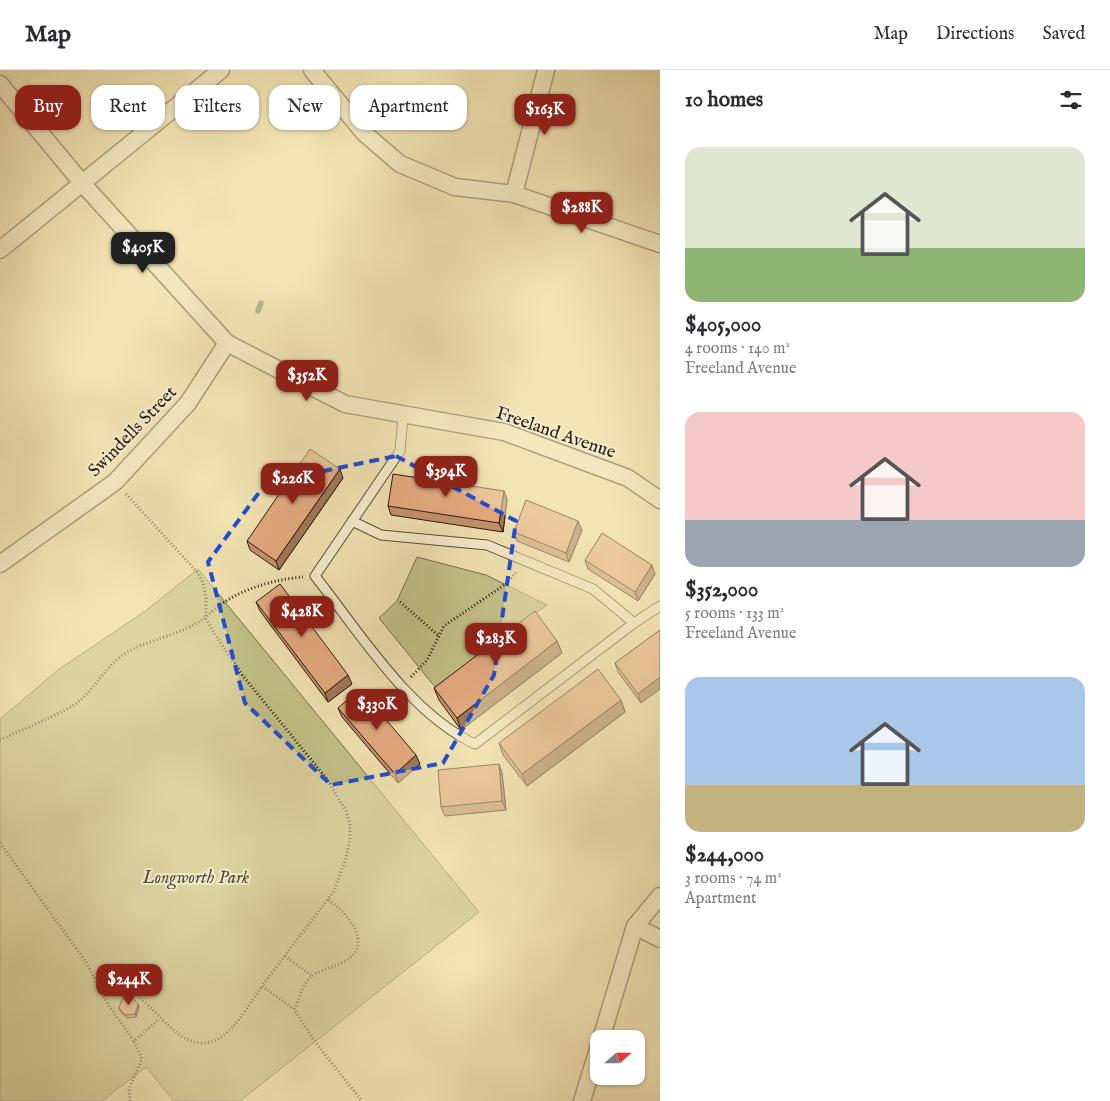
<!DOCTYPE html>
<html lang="en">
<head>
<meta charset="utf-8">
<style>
	body { margin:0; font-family:"IM FELL English",serif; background:#f7f7f7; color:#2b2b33; height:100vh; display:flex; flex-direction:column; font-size:19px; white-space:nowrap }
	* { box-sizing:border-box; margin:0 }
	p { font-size:16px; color:#7c7c81 }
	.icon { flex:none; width:28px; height:28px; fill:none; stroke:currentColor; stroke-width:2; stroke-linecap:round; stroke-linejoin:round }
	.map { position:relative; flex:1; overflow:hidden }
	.side { display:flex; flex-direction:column; background:#fff; width:450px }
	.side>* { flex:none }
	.banner { position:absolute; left:15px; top:15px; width:475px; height:45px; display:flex; gap:10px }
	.needle { width:32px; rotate:69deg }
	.buttons { position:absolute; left:590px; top:960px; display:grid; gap:10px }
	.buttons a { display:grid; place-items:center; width:55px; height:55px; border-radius:10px; background:#fff; box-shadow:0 1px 4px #0004; font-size:25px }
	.price { position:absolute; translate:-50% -42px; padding:0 11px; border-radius:10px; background:#8f2418; color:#fff; font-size:16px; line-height:32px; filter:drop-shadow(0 1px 2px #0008) }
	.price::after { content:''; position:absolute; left:50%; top:30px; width:15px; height:11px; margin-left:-8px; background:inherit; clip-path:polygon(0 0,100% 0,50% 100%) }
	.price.on { background:#222; color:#fff }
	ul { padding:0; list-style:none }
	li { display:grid; align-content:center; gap:10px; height:265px; padding:0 25px }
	li span { display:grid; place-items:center; height:155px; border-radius:15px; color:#555 }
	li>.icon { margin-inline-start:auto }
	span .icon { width:90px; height:90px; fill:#fffc; stroke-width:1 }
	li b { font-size:21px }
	h2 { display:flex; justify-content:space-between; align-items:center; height:60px; padding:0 25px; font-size:21px }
	.pill { padding:0 18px; border-radius:15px; background:#fff; box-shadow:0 1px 4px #0004; font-size:18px; line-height:45px }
	.pill.on { background:#8f2418; color:#fff }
	header { display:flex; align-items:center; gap:30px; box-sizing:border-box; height:70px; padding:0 25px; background:#fff; border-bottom:1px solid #e1e1e2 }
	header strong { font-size:24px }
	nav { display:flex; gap:28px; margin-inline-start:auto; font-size:18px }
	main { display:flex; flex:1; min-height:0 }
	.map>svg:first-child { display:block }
	.green { fill:#c3c187; stroke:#746e4c }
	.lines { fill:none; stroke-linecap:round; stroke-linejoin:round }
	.stream { stroke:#6b7d70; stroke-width:5.5 }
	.service-casing { stroke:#584d3a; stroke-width:11 }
	.minor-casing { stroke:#584d3a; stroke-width:19 }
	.path { stroke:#241b12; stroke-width:3; stroke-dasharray:1 2.5; stroke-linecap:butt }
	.service { stroke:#f7edce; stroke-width:9 }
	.minor { stroke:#f7edce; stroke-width:16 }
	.wall { fill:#c6936e; stroke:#241b12 }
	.shaded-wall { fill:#a1785a; stroke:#241b12 }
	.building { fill:#e6ab80; stroke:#241b12 }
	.marked { fill:none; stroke:#1d4ed8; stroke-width:4; stroke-dasharray:10 6; stroke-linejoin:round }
	.labels { text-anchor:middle; stroke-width:4; stroke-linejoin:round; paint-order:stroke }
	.street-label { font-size:18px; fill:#241b12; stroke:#f7edce }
	.park-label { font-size:18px; font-style:italic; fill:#544d35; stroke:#f7edce }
</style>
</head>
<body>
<header>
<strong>Map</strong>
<nav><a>Map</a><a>Directions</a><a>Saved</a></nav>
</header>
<main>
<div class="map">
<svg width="660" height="1031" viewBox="0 0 660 1031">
	<rect width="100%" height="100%" fill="#f3e4b4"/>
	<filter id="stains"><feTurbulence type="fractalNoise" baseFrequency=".004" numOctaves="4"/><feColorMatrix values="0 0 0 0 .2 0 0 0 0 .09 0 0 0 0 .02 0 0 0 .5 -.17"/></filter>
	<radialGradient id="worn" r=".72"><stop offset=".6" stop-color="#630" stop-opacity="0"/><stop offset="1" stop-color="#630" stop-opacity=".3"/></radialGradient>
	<path class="green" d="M417 487 486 505 547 535 435 617 379 548 397 531Z
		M198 499 479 842 240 1031H174L146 997 102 1031H0V649L58 600 144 542Z"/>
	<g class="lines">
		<path class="stream" d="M258 241 261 233"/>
		<defs>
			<path id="service" d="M403 346 400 381 315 506C360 563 409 643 475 674L634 553 660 536
				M352 451 381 465 487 475 593 519 634 553"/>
			<path id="minor" d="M312 0 364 63 400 94 455 117 514 124 660 174
				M0 14 82 113 227 273 345 334 504 362 628 408 660 430
				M514 124 546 0
				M0 180 221 0
				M0 494 115 412 188 333 227 273
				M635 856 660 869
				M601 969 635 856 660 826
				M582 1031 599 976"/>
		</defs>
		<use href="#service" class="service-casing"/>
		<use href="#minor" class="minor-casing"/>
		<path class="path" d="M126 424 198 503 203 513 206 528V549L218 569 243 606 326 708 346 741 350 755V769L346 788 334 821 262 916 294 939 315 972 362 1031
			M400 532 439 566
			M411 607 427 590 444 556 507 513 517 501
			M0 670C23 659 47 650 69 638 92 625 101 602 120 587 140 572 165 569 187 558 199 553 205 548 215 539 237 520 275 509 303 507
			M0 773 86 892 109 936 134 971
			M285 886 312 906
			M101 920C109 919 120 917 128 920 156 932 184 995 224 965 239 954 251 931 262 916
			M294 939C300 930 301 916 310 908 319 899 334 898 345 891 375 874 347 842 328 830
			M130 1031 129 1019 142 989 134 971 159 949"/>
		<use href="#service" class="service"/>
		<use href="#minor" class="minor"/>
	</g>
	<path class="wall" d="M343 408 279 500 250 480 247 471Z
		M504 421 507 430 503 462 391 445 388 436Z
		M582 460 569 492 517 471 514 462Z
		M585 490 655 504 638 531 588 499Z
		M256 532 352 614 328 632 260 541Z
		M660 560 641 633 618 602 615 593Z
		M557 571 562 583 461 660 439 630 434 618Z
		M621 630 625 642 527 716 503 685 499 673Z
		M338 638 420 694 398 713 342 647Z
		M499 694 502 703 506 740 445 746 441 737Z
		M138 934 139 937 136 947 127 948 120 941 119 938Z"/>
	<path class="shaded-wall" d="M340 399 343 408 279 500 276 491Z
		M504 421 507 430 503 462 499 453Z
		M578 451 582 460 569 492 566 483Z
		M652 495 655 504 638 531 635 522Z
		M557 571 562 583 461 660 457 648Z
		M348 605 352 614 328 632 325 623Z
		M660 607V619L641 633 638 624Z
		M621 630 625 642 527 716 522 704Z
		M416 685 420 694 398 713 395 704Z
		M499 694 502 703 506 740 502 731Z
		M138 934 139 937 136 947 135 944Z"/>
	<path class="building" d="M310 379 340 399 276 491 247 471Z
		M393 404 504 421 499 453 388 436Z
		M526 430 578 451 566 483 514 462Z
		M602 463 652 495 635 522 585 490Z
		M280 514 348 605 325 623 256 532Z
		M535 541 557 571 457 648 434 618Z
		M660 560V607L638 624 615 593Z
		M598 599 621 630 522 704 499 673Z
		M360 619 416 685 395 704 338 638Z
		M499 694 502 731 441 737 438 700Z
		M132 928 138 934 135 944 125 945 119 938 122 929Z"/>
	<path d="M0 0H660V1031H0ZM396 386 516 451 494 605 443 693 331 715 245 633 208 492 266 413Z" fill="#f3e4b4" fill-opacity=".55" fill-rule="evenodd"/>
	<path class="marked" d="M396 386 516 451 494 605 443 693 331 715 245 633 208 492 266 413Z"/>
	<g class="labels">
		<g class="street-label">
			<text transform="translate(132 361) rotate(-46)" y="6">Swindells Street</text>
			<text transform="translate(556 362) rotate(19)" y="6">Freeland Avenue</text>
		</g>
		<g class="park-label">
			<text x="196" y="813">Longworth Park</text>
		</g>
	</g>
	<rect width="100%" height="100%" filter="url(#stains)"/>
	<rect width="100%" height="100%" fill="url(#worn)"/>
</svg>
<div class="buttons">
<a><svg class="needle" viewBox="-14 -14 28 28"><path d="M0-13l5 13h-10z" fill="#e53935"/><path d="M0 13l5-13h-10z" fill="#7c7c81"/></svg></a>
</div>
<b class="price" style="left:545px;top:66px">$163K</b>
<b class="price" style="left:582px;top:164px">$288K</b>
<b class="price on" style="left:143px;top:204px">$405K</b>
<b class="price" style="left:307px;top:332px">$352K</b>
<b class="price" style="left:446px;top:428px">$394K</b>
<b class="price" style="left:293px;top:435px">$226K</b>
<b class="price" style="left:302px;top:568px">$428K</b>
<b class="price" style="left:496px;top:595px">$283K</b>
<b class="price" style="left:377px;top:661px">$330K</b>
<b class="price" style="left:129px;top:936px">$244K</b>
<div class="banner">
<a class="pill on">Buy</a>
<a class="pill">Rent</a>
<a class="pill">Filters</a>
<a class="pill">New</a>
<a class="pill">Apartment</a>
</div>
</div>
<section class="side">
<h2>10 homes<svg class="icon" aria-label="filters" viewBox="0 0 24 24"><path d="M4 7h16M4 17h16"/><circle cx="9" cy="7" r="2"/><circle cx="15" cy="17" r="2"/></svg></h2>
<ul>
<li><span style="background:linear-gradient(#dfe7d0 65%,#8fb573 0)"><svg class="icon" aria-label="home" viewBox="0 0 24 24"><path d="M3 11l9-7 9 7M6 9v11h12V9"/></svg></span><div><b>$405,000</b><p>4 rooms · 140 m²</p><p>Freeland Avenue</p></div></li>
<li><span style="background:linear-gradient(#f6c9c9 70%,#9aa5b1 0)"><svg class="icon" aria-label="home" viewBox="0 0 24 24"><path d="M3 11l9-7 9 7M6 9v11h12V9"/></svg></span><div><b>$352,000</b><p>5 rooms · 133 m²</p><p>Freeland Avenue</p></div></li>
<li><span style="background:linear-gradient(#a9c7e8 70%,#c2b280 0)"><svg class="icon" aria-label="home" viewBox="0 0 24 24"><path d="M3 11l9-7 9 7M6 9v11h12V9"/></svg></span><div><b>$244,000</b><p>3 rooms · 74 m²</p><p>Apartment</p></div></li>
</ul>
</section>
</main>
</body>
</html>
